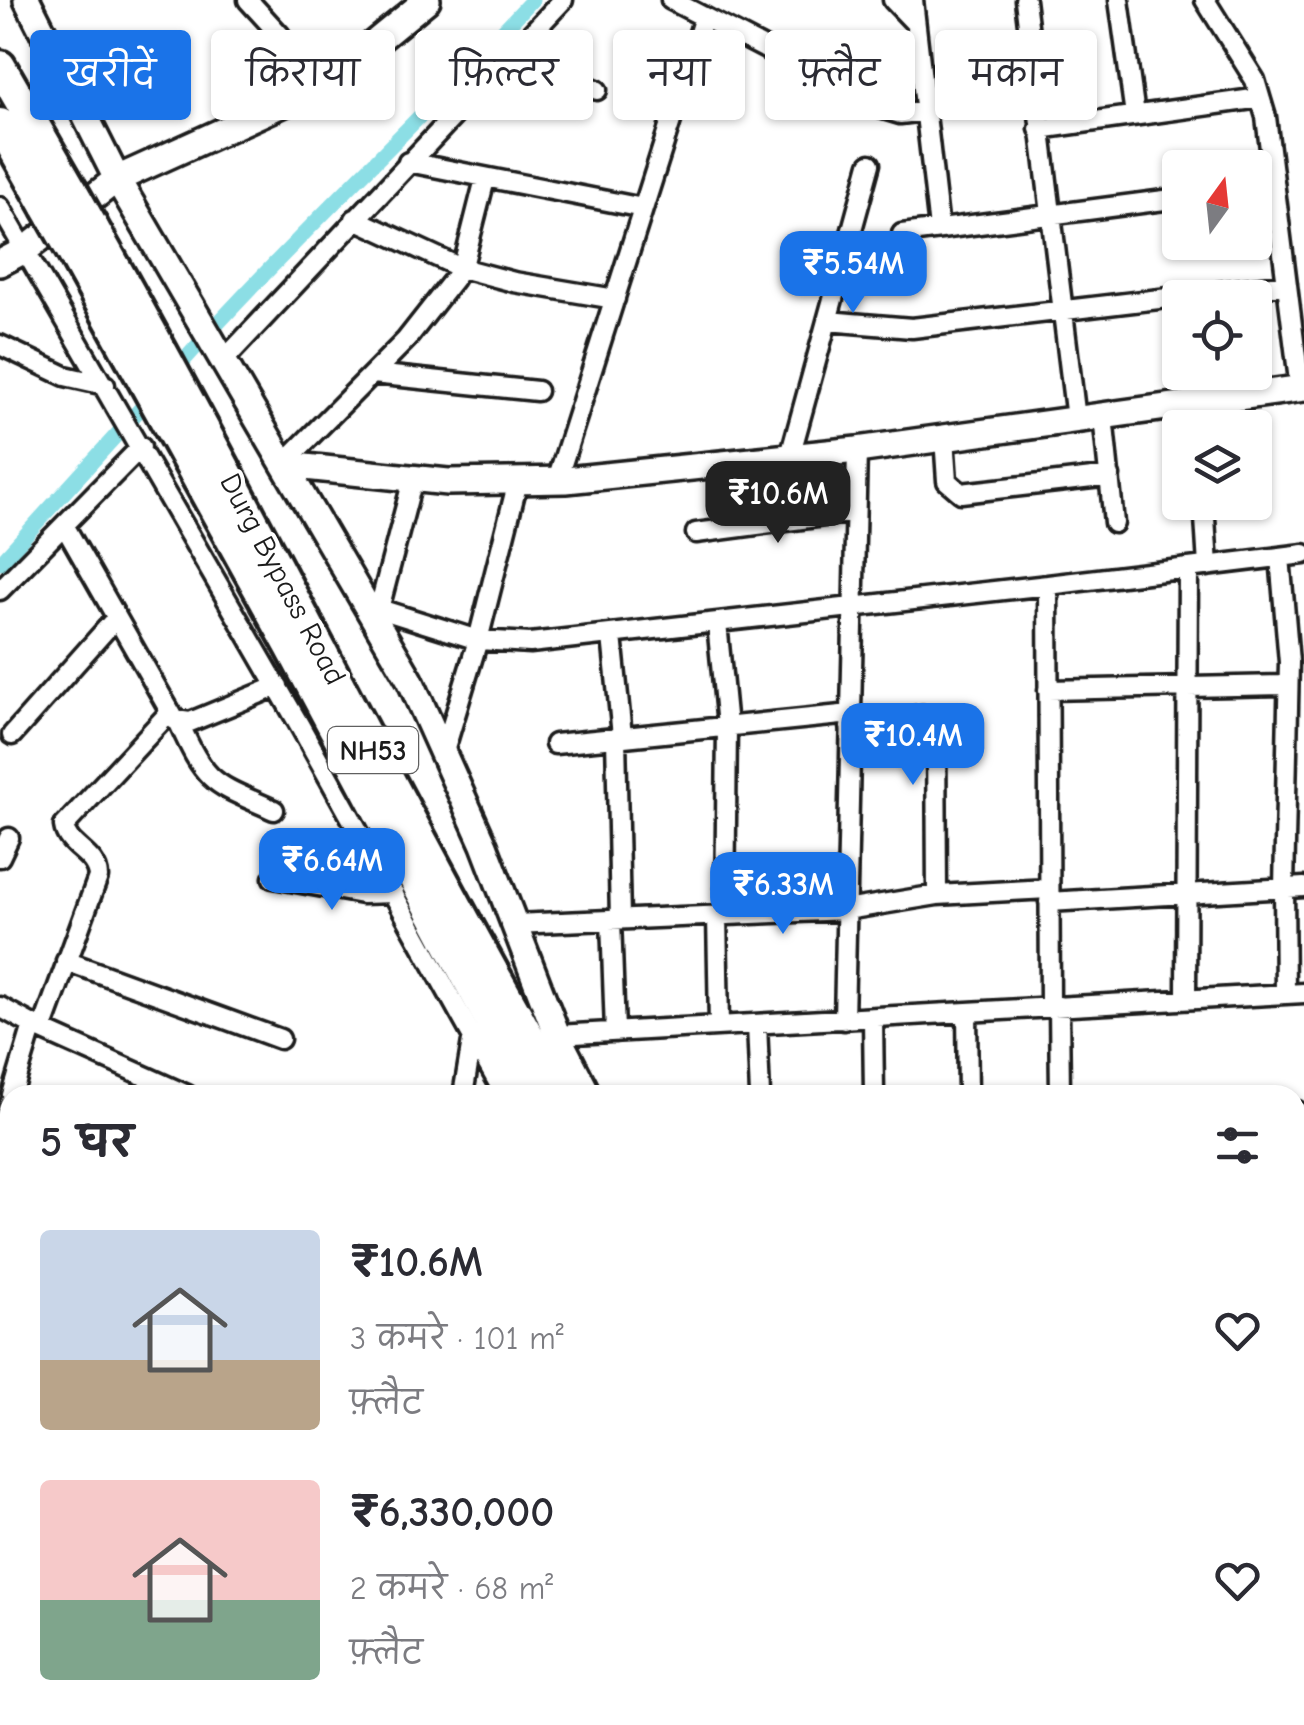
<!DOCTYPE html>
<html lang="hi">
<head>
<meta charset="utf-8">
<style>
	body { margin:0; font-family:"Comic Neue","Playpen Sans Deva",sans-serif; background:#f2f2f3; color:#2b2b33; height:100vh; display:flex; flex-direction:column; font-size:38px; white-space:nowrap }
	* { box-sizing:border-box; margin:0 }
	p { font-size:32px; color:#7c7c81 }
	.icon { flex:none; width:55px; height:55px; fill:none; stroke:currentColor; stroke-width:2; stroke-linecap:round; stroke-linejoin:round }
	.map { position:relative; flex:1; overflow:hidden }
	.details { position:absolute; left:0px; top:1085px; width:1305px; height:640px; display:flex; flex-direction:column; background:#fff; border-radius:30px 30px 0 0; box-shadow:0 2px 8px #0004 }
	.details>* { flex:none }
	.top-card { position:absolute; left:30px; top:30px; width:1245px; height:90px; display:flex; gap:20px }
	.needle { width:65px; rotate:15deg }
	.fabs { position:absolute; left:1162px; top:150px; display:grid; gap:20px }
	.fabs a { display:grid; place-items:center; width:110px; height:110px; border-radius:10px; background:#fff; box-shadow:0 2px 8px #0004; font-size:50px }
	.price { position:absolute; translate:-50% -85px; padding:0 22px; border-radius:20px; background:#1a73e8; color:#fff; font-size:32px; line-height:65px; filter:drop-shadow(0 2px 5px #0008) }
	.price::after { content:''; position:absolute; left:50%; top:60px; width:30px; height:22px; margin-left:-15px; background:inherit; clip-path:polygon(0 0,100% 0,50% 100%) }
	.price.active { background:#222; color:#fff }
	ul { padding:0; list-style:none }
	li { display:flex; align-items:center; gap:30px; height:250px; padding:0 40px }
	li span { display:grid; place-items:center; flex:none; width:280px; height:200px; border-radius:10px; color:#555 }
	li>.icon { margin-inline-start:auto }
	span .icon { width:120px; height:120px; fill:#fffc; stroke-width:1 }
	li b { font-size:42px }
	h2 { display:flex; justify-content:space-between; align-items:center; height:120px; padding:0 40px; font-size:42px }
	.pill { padding:0 35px; border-radius:10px; background:#fff; box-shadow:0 2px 8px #0004; font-size:35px; line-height:90px }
	.pill.active { background:#1a73e8; color:#fff }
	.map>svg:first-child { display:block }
	.green { fill:#bae9a8; stroke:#6b8262; stroke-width:2.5 }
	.water { fill:#8cdee5; stroke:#5f9095; stroke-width:2.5 }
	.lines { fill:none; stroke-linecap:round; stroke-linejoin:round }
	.canal { stroke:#8cdee5; stroke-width:15 }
	.street-casing { stroke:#1c1c1c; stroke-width:25 }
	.secondary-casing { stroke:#1c1c1c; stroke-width:32 }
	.highway-casing { stroke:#1c1c1c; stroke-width:38 }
	.street { stroke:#fff; stroke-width:18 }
	.secondary { stroke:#fff; stroke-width:25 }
	.highway { stroke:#fff; stroke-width:30 }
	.highway-bridge-casing { stroke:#1c1c1c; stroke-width:38; stroke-linecap:butt }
	.highway-bridge { stroke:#fff; stroke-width:30 }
	.labels { text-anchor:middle; stroke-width:8; stroke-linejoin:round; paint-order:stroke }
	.shield { fill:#fff; stroke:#606060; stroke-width:2.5 }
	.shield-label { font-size:28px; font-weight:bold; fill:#1c1c1c }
	.street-label { font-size:30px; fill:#1c1c1c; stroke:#fff }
</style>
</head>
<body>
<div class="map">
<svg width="1304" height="1725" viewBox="0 0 1304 1725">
	<rect width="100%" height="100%" fill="#fff"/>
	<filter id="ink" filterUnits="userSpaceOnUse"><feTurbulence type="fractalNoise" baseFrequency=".01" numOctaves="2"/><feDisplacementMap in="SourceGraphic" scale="20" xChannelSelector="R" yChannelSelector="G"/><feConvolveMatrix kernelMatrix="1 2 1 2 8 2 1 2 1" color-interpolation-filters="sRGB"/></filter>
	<g filter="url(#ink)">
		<path class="green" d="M322 1715H803L807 1725H323Z"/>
		<path class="water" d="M1295 1490 1304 1491V1725H1052L1042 1715H1295Z"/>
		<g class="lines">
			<path class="canal" d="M171 375C286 245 414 127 532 0
				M0 563 152 396
				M0 1587 10 1596
				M150 1715 162 1725"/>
			<defs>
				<path id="street" d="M248 0 280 35 317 89
					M671 0 880 108 900 114 926 111
					M893 0 915 23
					M913 0 939 229
					M1025 0 1076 419
					M1119 0 1135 115
					M1205 0 1255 80 1266 117 1300 389
					M510 54 597 90
					M1039 129 1260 98
					M408 162 643 208
					M0 207 300 726 505 1095
					M355 219 461 268 514 282 615 299
					M902 234 1180 198
					M827 321 912 328 1287 284
					M0 345 65 376 105 385
					M224 360 563 0
					M373 374 537 391
					M1197 403 1199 428
					M1103 416 1114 523
					M944 437 947 481 961 493 1110 476
					M790 456 870 164
					M285 462 406 340 454 279 464 262 485 179
					M557 480 704 17
					M1204 502 1208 566
					M64 525 175 720 190 722 278 686
					M696 533 855 512
					M1280 557 1289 662 1284 888 1285 994
					M1048 585 1304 554
					M0 590 141 447
					M367 605 478 640 530 643 1048 585 1050 1006
					M379 609 413 479
					M717 623 727 726 725 915
					M612 636 622 736
					M1048 690 1288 685
					M179 723C207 786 214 783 274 810
					M850 727 922 715 933 717 936 722 937 895
					M12 735 116 618
					M616 737 620 919
					M555 744 851 714
					M443 755 478 640 518 481
					M0 857 9 838
					M273 878 362 894 394 893
					M1049 902 1304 887
					M717 915 719 1026
					M611 920 615 1032
					M514 924 846 910 937 895 1049 889
					M66 961 280 1039
					M1186 999 1188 568
					M1059 1006 1060 1095
					M0 1007 42 1030 187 1095
					M967 1012 968 1095
					M873 1018 874 1095
					M844 1020 857 450
					M757 1024 760 1095
					M42 1030 98 877C97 853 67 848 64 826L169 713
					M557 1035 1304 993
					M12 1095 33 1025
					M463 1095 473 1035
					M1297 1111 1304 1321
					M0 1136 10 1103
					M0 1150 10 1152
					M0 1253 10 1255
					M1295 1347H1304
					M0 1373 10 1375
					M0 1523 10 1526
					M298 1715 300 1725
					M861 1715 866 1725"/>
				<path id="secondary" d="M27 0 117 179 410 680 484 845 557 1035 588 1095
					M0 263 25 250 117 179 322 86 427 0
					M286 465 448 482 566 480 857 450 1304 388
					M968 1715 974 1725"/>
				<path id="highway" d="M0 66 72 191
					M0 124 47 207
					M93 228C255 514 398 810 562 1095
					M67 242 291 647 530 1095
					M894 1715 901 1725
					M929 1715 937 1725"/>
			</defs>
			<use href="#street" class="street-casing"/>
			<use href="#secondary" class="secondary-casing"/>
			<use href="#highway" class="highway-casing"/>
			<use href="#street" class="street"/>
			<use href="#secondary" class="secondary"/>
			<use href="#highway" class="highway"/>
			<defs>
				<path id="highway-bridge" d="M72 191 93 228
					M47 207 67 242"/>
			</defs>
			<use href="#highway-bridge" class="highway-bridge-casing"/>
			<use href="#highway-bridge" class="highway-bridge"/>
		</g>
	</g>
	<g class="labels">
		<rect class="shield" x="328" y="727" width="90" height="46" rx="8"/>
		<g class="shield-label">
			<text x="373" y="760">NH53</text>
		</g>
		<g class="street-label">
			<text transform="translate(283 579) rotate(62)" y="10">Durg Bypass Road</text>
		</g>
	</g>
</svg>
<div class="fabs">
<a><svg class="needle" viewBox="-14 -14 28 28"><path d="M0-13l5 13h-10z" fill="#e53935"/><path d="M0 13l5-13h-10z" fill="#7c7c81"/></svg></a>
<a><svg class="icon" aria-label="locate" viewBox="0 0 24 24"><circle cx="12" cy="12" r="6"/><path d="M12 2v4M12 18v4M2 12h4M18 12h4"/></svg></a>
<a><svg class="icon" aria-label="layers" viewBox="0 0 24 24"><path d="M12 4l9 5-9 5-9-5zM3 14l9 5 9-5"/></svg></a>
</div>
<b class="price" style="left:853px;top:316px">₹5.54M</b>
<b class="price active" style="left:778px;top:546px">₹10.6M</b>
<b class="price" style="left:913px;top:788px">₹10.4M</b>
<b class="price" style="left:332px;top:913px">₹6.64M</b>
<b class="price" style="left:783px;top:937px">₹6.33M</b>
<div class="top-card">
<a class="pill active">खरीदें</a>
<a class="pill">किराया</a>
<a class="pill">फ़िल्टर</a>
<a class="pill">नया</a>
<a class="pill">फ़्लैट</a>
<a class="pill">मकान</a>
</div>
<section class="details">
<h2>5 घर<svg class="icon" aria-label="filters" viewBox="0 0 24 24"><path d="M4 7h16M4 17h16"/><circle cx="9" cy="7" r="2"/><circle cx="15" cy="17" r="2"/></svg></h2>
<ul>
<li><span style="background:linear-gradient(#c9d6e8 65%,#b9a48a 0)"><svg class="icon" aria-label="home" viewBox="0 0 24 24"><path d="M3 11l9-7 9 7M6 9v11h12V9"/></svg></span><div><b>₹10.6M</b><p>3 कमरे · 101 m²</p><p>फ़्लैट</p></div><svg class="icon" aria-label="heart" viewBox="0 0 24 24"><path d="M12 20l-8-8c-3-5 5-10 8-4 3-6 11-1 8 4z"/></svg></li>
<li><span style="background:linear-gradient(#f6c9c9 60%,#7fa58c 0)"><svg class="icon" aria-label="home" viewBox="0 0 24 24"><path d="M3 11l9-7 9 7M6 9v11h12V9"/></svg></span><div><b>₹6,330,000</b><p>2 कमरे · 68 m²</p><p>फ़्लैट</p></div><svg class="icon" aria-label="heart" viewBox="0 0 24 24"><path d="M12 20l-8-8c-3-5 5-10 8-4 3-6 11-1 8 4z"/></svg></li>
</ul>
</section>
</div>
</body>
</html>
